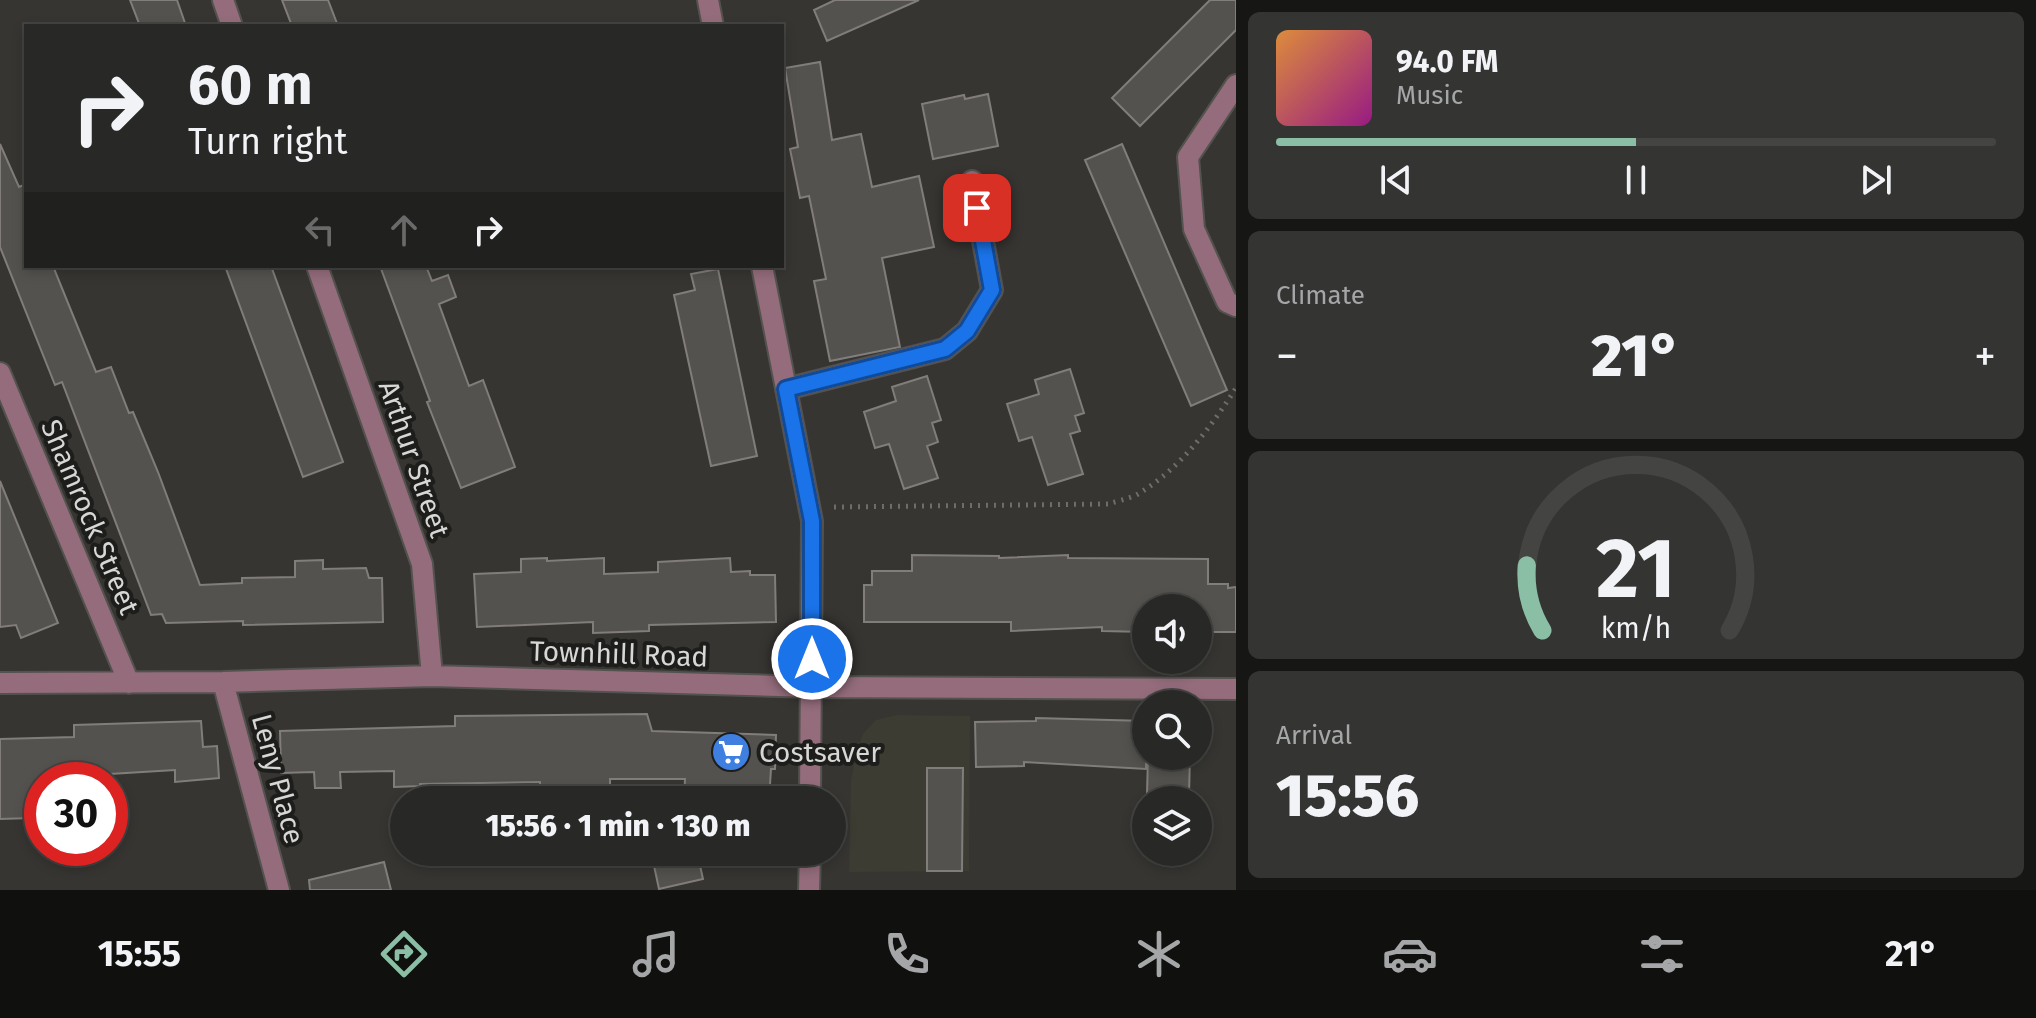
<!DOCTYPE html>
<meta charset="utf-8">
<style>
body{margin:0;font-family:"Fira Sans",sans-serif;background:#343432;color:#f1f3f6;height:100vh;display:flex;flex-direction:column;font-size:30px;white-space:nowrap}
*{box-sizing:border-box;margin:0}
p{font-size:26px;color:#a5a6a7}
.icon{flex:none;width:44px;height:44px;fill:none;stroke:currentColor;stroke-width:2;stroke-linecap:round;stroke-linejoin:round}
.map{position:relative;flex:1;overflow:hidden}
.sheet{display:flex;flex-direction:column;gap:12px;padding:12px;background:#161615;width:800px}
.sheet>*{flex:none}
.banner{position:absolute;left:24px;top:24px;width:760px;height:244px;border-radius:0px;box-shadow:0 4px 12px #0003,0 0 0 2px #444443;background:#282826;color:#f1f3f6;overflow:hidden}
.controls{position:absolute;left:1132px;top:594px;display:grid;gap:16px}
.controls a{display:grid;place-items:center;width:80px;height:80px;border-radius:50%;background:#282826;box-shadow:0 4px 12px #0003,0 0 0 2px #444443;font-size:40px}
.speed{position:absolute;left:24px;top:762px;display:flex;gap:16px;font-size:40px;font-weight:700;text-align:center}
.speed>*{display:grid;place-content:center;width:104px;height:104px;border-radius:50%;background:#282826;box-shadow:0 4px 12px #0003,0 0 0 2px #444443;line-height:1}
.speed .limit{border:12px solid #d22;background:#fff;color:#111}
.pin{position:absolute;display:grid;place-items:center;width:68px;height:68px;color:#fff;margin:-34px;border-radius:16px;box-shadow:0 4px 12px #0006}
.me{position:absolute;width:88px;margin:-44px;rotate:0deg;stroke-linejoin:round;filter:drop-shadow(0 0 6px #0008)}
.turn{display:flex;align-items:center;gap:28px;height:168px;padding:0 32px;font-size:36px}
.turn .icon{width:104px;height:104px;stroke-width:2.5}
.turn b{display:block;font-size:56px;line-height:68px}
.lanes{display:flex;align-items:center;height:76px;padding:0 32px;background:#0003;justify-content:center;gap:40px;direction:ltr}
.lanes .off{opacity:.35}
.big{font-size:60px;font-weight:800;line-height:1.1}
.sheet .widget{flex:1;display:flex;flex-direction:column;justify-content:center;gap:12px;min-width:0;padding:0 28px;border-radius:12px;background:#343432}
.sheet .dial{align-items:center;gap:0}
.dial svg{height:208px;overflow:visible;fill:none;stroke:#444443;stroke-width:7;stroke-linecap:round;text-anchor:middle}
.dial text{fill:#f1f3f6;stroke:none}
.song{display:flex;align-items:center;gap:24px}
.cover{width:96px;height:96px;border-radius:12px;background:linear-gradient(135deg,hsl(30 70% 55%),hsl(310 70% 35%))}
.played{height:8px;border-radius:4px;background:linear-gradient(90deg,#8abfa5 50%,#444443 50%)}
.keys{display:flex;justify-content:space-around;direction:ltr}
.heat{display:flex;justify-content:space-between;align-items:center;font-size:44px;direction:ltr}
.trip{position:absolute;left:390px;top:786px;width:456px;height:80px;border-radius:40px;background:#282826;box-shadow:0 4px 12px #0003,0 0 0 2px #444443;font-weight:800;line-height:80px;text-align:center}
.dock{display:flex;height:128px;justify-content:space-around;align-items:center;background:#10100f;color:#a5a6a7}
.dock .icon{width:56px;height:56px}
.dock .current{color:#8abfa5}
.dock b{font-size:36px;color:#f1f3f6}
main{display:flex;flex:1;min-height:0}
.map>svg:first-child{display:block}
.built{fill:#3d3c32}
.building{fill:#54524f;stroke:#807d7a;stroke-width:2}
.lines{fill:none;stroke-linecap:round;stroke-linejoin:round}
.minor-casing{stroke:#53524f;stroke-width:24}
.path{stroke:#6e6d6a;stroke-width:5;stroke-dasharray:2 6;stroke-linecap:butt}
.minor{stroke:#946c7c;stroke-width:20}
.route-casing{stroke:#114b97;stroke-width:20}
.route{stroke:#1a73e8;stroke-width:14}
.labels{text-anchor:middle;dominant-baseline:central;stroke-width:8;stroke-linejoin:round;paint-order:stroke}
.street-label{font-size:28px;fill:#d7d7d5;stroke:#1d1d1b}
.poi-label{font-size:28px;fill:#d7d7d5;stroke:#1d1d1b;text-anchor:start}
</style>
<main>
<div class="map">
<svg width="1236" height="890" viewBox="0 0 1236 890">
<rect width="100%" height="100%" fill="#363532"/>
<path class="built" d="M897,715L970,716L969,871L849,872L851,780L857,751L863,734L876,720Z"/>
<path class="building" d="M130,0H177L186,26H140Z
M282,0H328L338,26H292Z
M835,0H919L827,41L814,10Z
M1210,0H1236V30L1140,126L1112,98Z
M820,62L832,140L861,134L872,187L919,176L934,247L882,258L900,347L830,361L814,281L826,279L809,196L800,198L790,149L798,147L785,68Z
M988,94L998,146L933,159L922,104L964,95L965,99Z
M0,144L19,187L26,184V266H53L96,372L111,367L129,413L133,412L158,472L200,585L242,583V578L295,577V561L323,560V569L366,568L369,578H382L383,622L243,625V621L166,623L162,614L151,615L62,382L55,385L0,247Z
M1122,144L1227,390L1191,406L1085,160Z
M225,266H271L343,462L303,477Z
M380,266H426L432,281L448,275L456,297L439,304L469,386L483,380L515,467L461,488L427,402L430,401Z
M718,269L757,456L711,466L674,295L695,290L691,274Z
M1070,369L1084,413L1075,416L1080,431L1070,434L1083,474L1048,485L1032,437L1019,441L1007,404L1039,394L1035,380Z
M927,376L941,420L932,423L938,442L927,446L938,478L904,489L889,444L875,448L864,412L896,401L892,387Z
M0,481L58,623L21,638L16,625L0,627Z
M912,555L999,556V558L1068,555V558L1208,559V584H1228V588L1236,587V632H1198V608H1146V632L1102,631V627L1011,631V622H864V585H872V571H912Z
M547,558V561L604,558V574L658,572V562L730,558L731,572L750,571V575H775L776,622L649,625V631L593,633V622L477,627L474,574L521,572V559Z
M647,714L652,731L776,735L775,769H771L769,800H692V797H684L685,779H610V800H540V782L420,784V786L394,787V771L340,772L341,788H315L314,772L281,773L280,731L455,726V716Z
M1036,718L1146,721V769L1024,762V766L976,767L975,722L1036,721Z
M201,721L203,747L217,746L219,778L175,782V770L110,774L111,780H42V798H32V818L0,819V739L74,737V725Z
M1148,756H1190L1189,795L1147,794Z
M927,768H963L962,871H927Z
M651,852H697L703,879L659,889Z
M384,862L391,890H310L309,880Z"/>
<g class="lines">
<defs>
<path id="minor" d="M223,0L232,26
M708,0L713,26
M1236,85L1188,157L1194,229L1227,302L1236,306
M317,266L422,564L432,676
M762,266L812,521L810,800
M0,373L129,683
M786,389L945,349L967,331L992,290L972,181
M223,682L279,890
M0,683L223,682L432,676L812,687L1236,689
M809,890L810,852"/>
</defs>
<use href="#minor" class="minor-casing"/>
<path class="path" d="M834,507L1108,504C1117,501 1129,499 1138,494C1179,470 1211,427 1236,388"/>
<use href="#minor" class="minor"/>
</g>
<g class="lines">
<defs>
<path id="route" d="M812,659V521L786,389L945,349L967,331L992,290L977,208"/>
</defs>
<use href="#route" class="route-casing"/>
<use href="#route" class="route"/>
</g>
<defs>
<symbol id="supermarket-disc" viewBox="-11 -11 22 22"><circle r="9.5" fill="#3f7fe0" stroke="#1d1d1b"/><path d="M-6-5.5h2.5l.6 2H6L4.5 2H-2.5L-4.4-4H-6ZM-1.5 3.2a1.3 1.3 0 1 0 .1 0ZM3 3.2a1.3 1.3 0 1 0 .1 0Z" fill="#fff"/></symbol>
</defs>
<g fill-rule="evenodd">
<use href="#supermarket-disc" x="709" y="730" width="44" height="44"/>
</g>
<g class="labels">
<g class="street-label">
<text transform="translate(414 459) rotate(71)">Arthur Street</text>
<text transform="translate(90 517) rotate(67)">Shamrock Street</text>
<text transform="translate(619 654) rotate(2)">Townhill Road</text>
<text transform="translate(278 779) rotate(75)">Leny Place</text>
</g>
<g class="poi-label">
<text x="759" y="752">Costsaver</text>
</g>
</g>
</svg>
<div class="controls">
<a><svg class="icon" aria-label="sound" viewBox="0 0 24 24"><path d="M4 9h4l5-4v14l-5-4H4zM17 9q2 3 0 6"/></svg></a>
<a><svg class="icon" aria-label="search" viewBox="0 0 24 24"><circle cx="10" cy="10" r="6"/><path d="M15 15l6 6"/></svg></a>
<a><svg class="icon" aria-label="layers" viewBox="0 0 24 24"><path d="M12 4l9 5-9 5-9-5zM3 14l9 5 9-5"/></svg></a>
</div>
<div class="speed"><div class="limit">30</div></div>
<div class="pin" style="left:977px;top:208px;background:#d93025"><svg class="icon" aria-label="arrive" viewBox="0 0 24 24"><path d="M6 21V4h12l-3 4 3 4H6"/></svg></div>
<svg class="me" style="left:812px;top:659px" viewBox="-20 -20 40 40"><circle r="17" fill="#1a73e8" stroke="#fff" stroke-width="3"/><path d="M0-11L8 9 0 5-8 9z" fill="#fff"/></svg>
<div class="trip">15:56 · 1 min · 130 m</div>
<div class="banner">
<div class="turn"><svg class="icon" aria-label="right" viewBox="0 0 24 24"><path d="M7 20v-9h11M14 6l5 5-5 5"/></svg><div><b>60 m</b>Turn right</div></div>
<div class="lanes"><svg class="icon off" aria-label="left" viewBox="0 0 24 24"><path d="M17 20v-9H6M10 6l-5 5 5 5"/></svg><svg class="icon off" aria-label="ahead" viewBox="0 0 24 24"><path d="M12 20V5M6 11l6-6 6 6"/></svg><svg class="icon" aria-label="right" viewBox="0 0 24 24"><path d="M7 20v-9h11M14 6l5 5-5 5"/></svg></div>
</div>
</div>
<section class="sheet">
<div class="widget">
<div class="song"><i class="cover"></i><div><b>94.0 FM</b><p>Music</p></div></div>
<div class="played"></div>
<div class="keys"><svg class="icon" aria-label="previous" viewBox="0 0 24 24"><path d="M18 5L8 12l10 7zM5 5v14"/></svg><svg class="icon" aria-label="pause" viewBox="0 0 24 24"><path d="M8 5v14M16 5v14"/></svg><svg class="icon" aria-label="next" viewBox="0 0 24 24"><path d="M6 5l10 7-10 7zM19 5v14"/></svg></div>
</div>
<div class="widget"><p>Climate</p>
<div class="heat"><a>−</a><b class="big">21°</b><a>+</a></div>
</div>
<div class="widget dial"><svg viewBox="0 0 100 80">
<path d="M14 69A42 42 0 1 1 86 69"/>
<path d="M14 69A42 42 0 0 1 8 44" stroke="#8abfa5"/>
<text x="50" y="56" font-size="32" font-weight="700">21</text>
<text x="50" y="72" font-size="11">km/h</text>
</svg></div>
<div class="widget"><p>Arrival</p><b class="big">15:56</b></div>
</section>
</main>
<nav class="dock">
<b>15:55</b>
<svg class="icon current" aria-label="directions" viewBox="0 0 24 24"><path d="M12 3l9 9-9 9-9-9zM9 14v-3h6M13 9l2 2-2 2"/></svg>
<svg class="icon" aria-label="music" viewBox="0 0 24 24"><path d="M9 18V5l10-2v13"/><circle cx="6" cy="18" r="3"/><circle cx="16" cy="16" r="3"/></svg>
<svg class="icon" aria-label="phone" viewBox="0 0 24 24"><path d="M5 4h4l2 5-3 2q2 4 5 5l2-3 5 2v4C11 20 4 13 5 4z"/></svg>
<svg class="icon" aria-label="climate" viewBox="0 0 24 24"><path d="M12 3v18M4 7l16 10M4 17L20 7"/></svg>
<svg class="icon" aria-label="car" viewBox="0 0 24 24"><path d="M5 17H2v-5l4-1 3-4h7l3 4 3 1v5h-3M9 17h6M6 11h13"/><circle cx="7" cy="17" r="2"/><circle cx="17" cy="17" r="2"/></svg>
<svg class="icon" aria-label="filters" viewBox="0 0 24 24"><path d="M4 7h16M4 17h16"/><circle cx="9" cy="7" r="2"/><circle cx="15" cy="17" r="2"/></svg>
<b>21°</b>
</nav>
